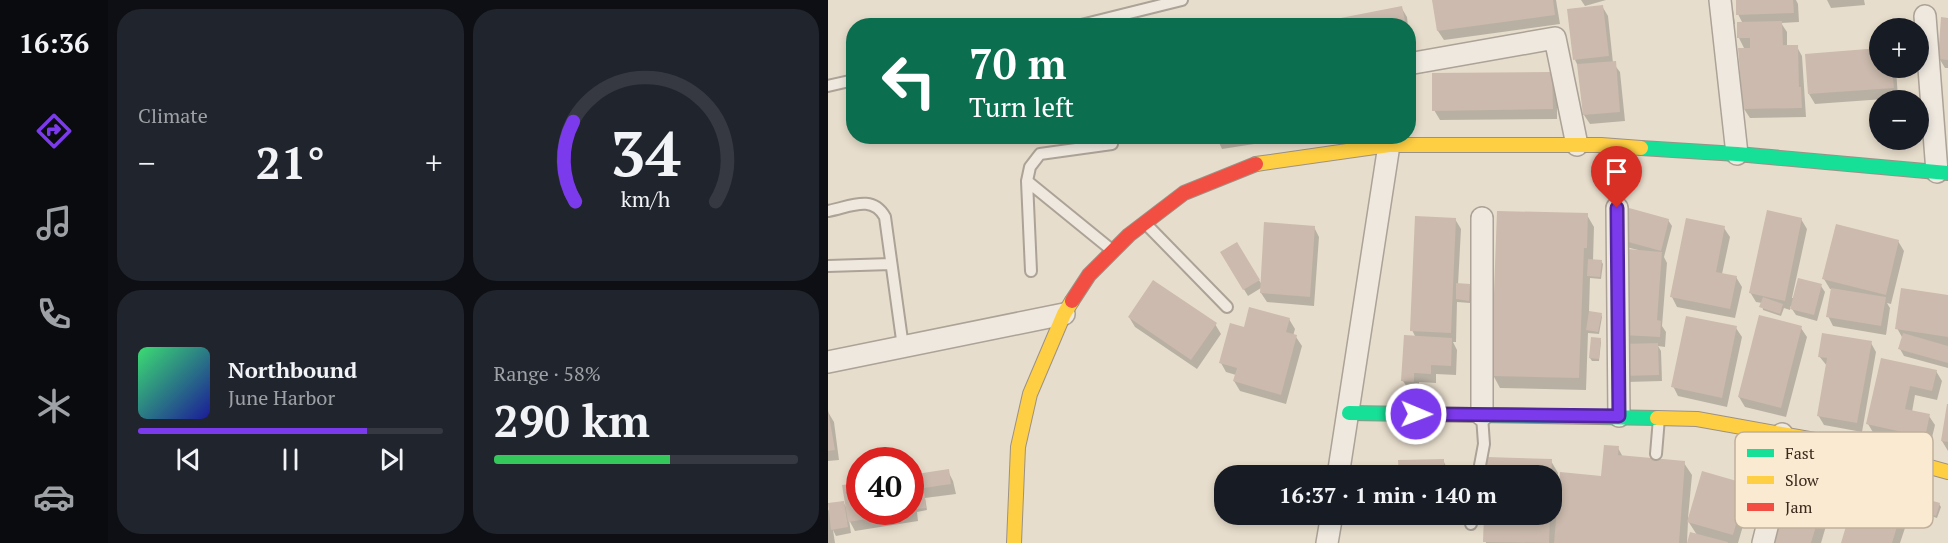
<!DOCTYPE html>
<meta charset="utf-8">
<style>
body{margin:0;font-family:"PT Serif",serif;background:#20242c;color:#f1f3f6;height:100vh;display:flex;flex-direction:column;font-size:22px;white-space:nowrap}
*{box-sizing:border-box;margin:0}
p{font-size:20px;color:#9ea1a6}
.icon{flex:none;width:33px;height:33px;fill:none;stroke:currentColor;stroke-width:2;stroke-linecap:round;stroke-linejoin:round}
.map{position:relative;flex:1;overflow:hidden}
.drawer{display:flex;flex-direction:column;gap:9px;padding:9px;background:#0d0f14;width:720px}
.drawer>*{flex:none}
.hud{position:absolute;left:18px;top:18px;width:570px;height:126px;border-radius:24px;box-shadow:0 3px 9px #0003;background:#0b6e4f;color:#fff;overflow:hidden}
.controls{position:absolute;left:1041px;top:18px;display:grid;gap:12px}
.controls a{display:grid;place-items:center;width:60px;height:60px;border-radius:50%;background:#171b24;box-shadow:0 3px 9px #0003;font-size:30px}
.speed{position:absolute;left:18px;top:447px;display:flex;gap:12px;font-size:30px;font-weight:700;text-align:center}
.speed>*{display:grid;place-content:center;width:78px;height:78px;border-radius:50%;background:#171b24;box-shadow:0 3px 9px #0003;line-height:1}
.speed .limit{border:9px solid #d22;background:#fff;color:#111}
.pin{position:absolute;display:grid;place-items:center;width:51px;height:51px;color:#fff;margin:-62px -26px;border-radius:50% 50% 50% 0;rotate:-45deg;box-shadow:0 0 6px #0007}
.pin .icon{rotate:45deg}
.me{position:absolute;width:66px;margin:-33px;rotate:91deg;stroke-linejoin:round;filter:drop-shadow(0 0 4px #0008)}
.turn{display:flex;align-items:center;gap:21px;height:126px;padding:0 24px;font-size:27px}
.turn .icon{width:78px;height:78px;stroke-width:2.5}
.turn b{display:block;font-size:42px;line-height:51px}
.big{font-size:45px;font-weight:700;line-height:1.1}
.drawer .card{flex:1;display:flex;flex-direction:column;justify-content:center;gap:9px;min-width:0;padding:0 21px;border-radius:24px;background:#20242c}
.drawer .dial{align-items:center;gap:0}
.dial svg{height:156px;overflow:visible;fill:none;stroke:#363941;stroke-width:7;stroke-linecap:round;text-anchor:middle}
.dial text{fill:#f1f3f6;stroke:none}
.song{display:flex;align-items:center;gap:18px}
.cover{width:72px;height:72px;border-radius:9px;background:linear-gradient(135deg,hsl(140 70% 55%),hsl(240 70% 35%))}
.played{height:6px;border-radius:3px;background:linear-gradient(90deg,#7c3aed 75%,#363941 75%)}
.keys{display:flex;justify-content:space-around;direction:ltr}
.heat{display:flex;justify-content:space-between;align-items:center;font-size:33px;direction:ltr}
.charge{height:9px;border-radius:4px;background:linear-gradient(90deg,#34c759 58%,#363941 0)}
.drawer .tiles{flex:1;display:grid;gap:9px;grid-template-columns:repeat(2,1fr)}
.trip{position:absolute;left:386px;top:465px;width:348px;height:60px;border-radius:24px;background:#171b24;box-shadow:0 3px 9px #0003;font-weight:700;line-height:60px;text-align:center}
main{display:flex;flex:1;min-height:0}
.tabs{display:flex;flex-direction:column;width:108px;justify-content:space-around;align-items:center;background:#090b0e;color:#9ea1a6}
.tabs .icon{width:42px;height:42px}
.tabs .on{color:#7c3aed}
.tabs b{font-size:27px;color:#f1f3f6}
.map>svg:first-child{display:block}
.shadow{fill:#0003}
.building{fill:#cbbaad}
.lines{fill:none;stroke-linecap:round;stroke-linejoin:round}
.lane-casing{stroke:#aca296;stroke-width:14}
.street-casing{stroke:#aca296;stroke-width:24}
.fast-casing{stroke:#9c9185;stroke-width:16}
.slow-casing{stroke:#9c9185;stroke-width:16}
.jam-casing{stroke:#9c9185;stroke-width:16}
.lane{stroke:#eee8df;stroke-width:10}
.street{stroke:#eee8df;stroke-width:21}
.fast{stroke:#16e098;stroke-width:14}
.slow{stroke:#ffcf43;stroke-width:14}
.jam{stroke:#f24e42;stroke-width:14}
.route-casing{stroke:#51269a;stroke-width:15}
.route{stroke:#7c3aed;stroke-width:10}
.key{fill:#f9ead1;stroke:#c0b09b;stroke-width:1.5}
.key-label{font-size:16px;fill:#3c291c}
</style>
<main>
<nav class="tabs">
<b>16:36</b>
<svg class="icon on" aria-label="directions" viewBox="0 0 24 24"><path d="M12 3l9 9-9 9-9-9zM9 14v-3h6M13 9l2 2-2 2"/></svg>
<svg class="icon" aria-label="music" viewBox="0 0 24 24"><path d="M9 18V5l10-2v13"/><circle cx="6" cy="18" r="3"/><circle cx="16" cy="16" r="3"/></svg>
<svg class="icon" aria-label="phone" viewBox="0 0 24 24"><path d="M5 4h4l2 5-3 2q2 4 5 5l2-3 5 2v4C11 20 4 13 5 4z"/></svg>
<svg class="icon" aria-label="climate" viewBox="0 0 24 24"><path d="M12 3v18M4 7l16 10M4 17L20 7"/></svg>
<svg class="icon" aria-label="car" viewBox="0 0 24 24"><path d="M5 17H2v-5l4-1 3-4h7l3 4 3 1v5h-3M9 17h6M6 11h13"/><circle cx="7" cy="17" r="2"/><circle cx="17" cy="17" r="2"/></svg>
</nav>
<section class="drawer">
<div class="tiles">
<div class="card"><p>Climate</p>
<div class="heat"><a>−</a><b class="big">21°</b><a>+</a></div>
</div>
<div class="card dial"><svg viewBox="0 0 100 80">
<path d="M14 69A42 42 0 1 1 86 69"/>
<path d="M14 69A42 42 0 0 1 13 28" stroke="#7c3aed"/>
<text x="50" y="56" font-size="32" font-weight="700">34</text>
<text x="50" y="72" font-size="11">km/h</text>
</svg></div>
<div class="card">
<div class="song"><i class="cover"></i><div><b>Northbound</b><p>June Harbor</p></div></div>
<div class="played"></div>
<div class="keys"><svg class="icon" aria-label="previous" viewBox="0 0 24 24"><path d="M18 5L8 12l10 7zM5 5v14"/></svg><svg class="icon" aria-label="pause" viewBox="0 0 24 24"><path d="M8 5v14M16 5v14"/></svg><svg class="icon" aria-label="next" viewBox="0 0 24 24"><path d="M6 5l10 7-10 7zM19 5v14"/></svg></div>
</div>
<div class="card"><p>Range · 58%</p><b class="big">290 km</b><div class="charge"></div></div>
</div>
</section>
<div class="map">
<svg width="1120" height="543" viewBox="0 0 1120 543">
<rect width="100%" height="100%" fill="#e7ddcc"/>
<path class="shadow" d="M606,0H728L732,24L616,40L610,31Z
M753,0H778L757,6Z
M908,0H968L970,4L971,22L953,23L959,32V47H969L974,56L978,117L922,118L916,109L917,50L911,38L915,24L910,14Z
M999,0H1036L1037,5L1003,8Z
M774,6L780,16L785,63L792,72L797,121L762,124L756,115L751,68L747,60Z
M573,7L579,17L580,26H489Z
M905,10L907,24H898L895,11Z
M1114,19H1120V68H1117L1111,58Z
M580,26L586,52L580,53Z
M1052,68H1068L1070,98L987,104L981,94Z
M723,73L729,83V119L612,120L606,110Z
M580,86L586,96L585,130H580Z
M388,136H477L394,149Z
M759,215L766,227L765,261H773L775,264L773,279L762,278L761,312L773,314L774,317L771,334L760,333L758,390L672,388L665,375Z
M627,219L633,229L630,285H641L643,288L642,303L629,302L628,342H625L629,350L628,375L608,374V383L591,382V391L581,390L575,381L588,338L584,330Z
M973,219L979,229L964,298H967L993,286L997,292L989,321L968,315L962,306V310L956,308L953,316L935,310L934,303L928,302L922,292Z
M840,220L844,226L836,257L839,263L834,326L838,332L837,347L830,346L833,351L834,381L799,382L802,345L796,334L810,250L798,247L794,240Z
M486,227L491,237L486,306L439,302L433,293V288L420,296L394,253L409,244L434,285Z
M896,228L902,237L894,274L908,277L914,287L907,318L849,307L844,297Z
M1070,241L1076,251L1063,304L1059,303L1062,308L1058,335L1005,326L1000,316L1004,289H1002L996,279Z
M1074,290L1120,297V368L1076,356L1072,349L1075,339L1069,328Z
M301,317L387,324L393,334L369,369L307,327Z
M461,319L467,329L465,336L468,337L474,346L458,404L412,391L406,381L408,375L398,372L393,363L417,329Z
M908,328L914,337L899,407L850,396L845,386Z
M973,328L979,337L958,417L917,407L911,397Z
M772,339L773,342L771,361H764L762,358Z
M1043,343L1048,352L1034,432L996,425L990,415L999,366L991,356Z
M1054,359L1108,371L1114,381L1109,400L1087,395L1084,412L1101,416L1107,425L1102,446L1046,434L1040,424Z
M1120,406V451L1114,441Z
M0,412L6,422L11,460L0,461Z
M790,448L795,457L856,463L864,475L860,518L918,485L924,495L910,543H861L869,535L860,521L859,543H658V514H723V461L730,473L729,493H732L774,477Z
M615,460L620,470L621,476H573Z
M120,471L125,481L128,494L97,498L99,510L89,512L90,521L27,531L21,520L23,533L8,536L5,530L7,543H0V509L2,513L15,502L20,510L82,512V477Z
M996,496L1003,509L993,543H941Z
M1111,504L1113,507L1109,518L1091,512L1089,510Z
M1071,519L1077,528L1072,543H1015Z"/>
<path class="building" d="M604,0H725L727,15L609,31Z
M908,0H965L966,13L908,15Z
M775,5L781,56L745,60L739,9Z
M574,6L578,26H487V23Z
M1113,17L1120,18V60L1110,59Z
M954,21L955,45H970L971,87H973L974,108L915,109L910,48H922V38H909V22Z
M1052,48V68H1064L1066,88L980,94L977,54Z
M788,61L792,112L755,115L749,64Z
M724,72L725,109L604,111V73Z
M801,208L841,219L833,251L793,240Z
M939,210L974,218L957,301L921,293Z
M669,211L760,213L759,248H756L751,378L663,376Z
M587,216L628,218L623,333L582,331Z
M858,218L897,226L888,272L909,276L902,309L842,297Z
M436,222L487,226L482,297L432,293Z
M1008,224L1071,240L1058,295L994,279Z
M409,242L432,280L415,290L392,252Z
M800,249L834,252L829,320L833,321L832,337L794,335Z
M760,259L774,260L772,277L759,276Z
M970,278L994,284L986,315L962,309Z
M325,280L389,323L363,360L300,317Z
M628,283L642,284L641,301L628,299Z
M1003,288L1058,297L1053,326L998,317Z
M1073,288L1120,295V337L1067,329Z
M935,297L955,304L952,314L931,307Z
M421,307L462,318L458,332L469,335L453,395L405,381L409,368L391,363L402,323L416,327Z
M761,311L774,313L770,332L758,330Z
M931,315L974,326L953,408L910,397Z
M858,316L909,326L894,398L843,387Z
M994,333L1044,341L1029,423L989,416L999,358L990,357Z
M1075,333L1120,346V363L1070,349Z
M576,335L624,338L623,366L603,365V374L586,373V382L573,381Z
M763,337L773,338L771,359L761,358Z
M830,343L831,375L794,376L793,344Z
M1053,358L1109,370L1104,391L1082,386L1077,409L1102,414L1097,437L1038,424Z
M1119,404H1120V442L1113,441Z
M0,410L7,450L0,451Z
M776,445L791,446L790,455L857,461L851,543H726L732,472L773,476Z
M658,457L724,459L723,476H657Z
M616,459V476H571L570,460Z
M121,469L123,484L82,490V475Z
M874,471L919,484L905,535L859,522Z
M32,483V512L78,513L20,522L14,485Z
M956,484L997,495L983,543H940Z
M96,490L98,508L87,509L85,491Z
M1091,497L1112,503L1108,516L1087,510Z
M16,501L20,527L3,530L0,503Z
M1025,503L1072,517L1064,543H1013Z
M656,514H722L721,543L655,542Z
M862,532L900,542V543H859Z"/>
<g class="lines">
<defs>
<path id="lane" d="M249,26L354,0
M0,86L26,80
M199,181L285,251
M0,211C22,207 44,194 57,217L75,347
M317,223L399,307
M0,266L63,264
M203,271L199,181L202,167L212,154L284,144
M828,454L831,418
M650,476L656,444L654,416
M643,524L644,514"/>
<path id="street" d="M892,0L909,154
M1097,16L1109,172
M580,64L727,38L749,145
M789,208L791,416
M654,218V415
M0,362L236,314
M510,476L561,145
M499,543L504,514
M935,543L950,483L954,434"/>
<path id="fast" d="M813,148L909,154L1120,173
M521,413L829,418"/>
<path id="slow" d="M428,164L561,145H773L813,148
M829,418L869,419L1037,449L1120,472
M186,543L190,447L202,394L236,314L244,301"/>
<path id="jam" d="M244,301L261,275L301,235L356,193L428,164"/>
</defs>
<use href="#lane" class="lane-casing"/>
<use href="#street" class="street-casing"/>
<use href="#fast" class="fast-casing"/>
<use href="#slow" class="slow-casing"/>
<use href="#jam" class="jam-casing"/>
<use href="#lane" class="lane"/>
<use href="#street" class="street"/>
<use href="#fast" class="fast"/>
<use href="#slow" class="slow"/>
<use href="#jam" class="jam"/>
</g>
<g class="lines">
<defs>
<path id="route" d="M588,414L791,416L789,208"/>
</defs>
<use href="#route" class="route-casing"/>
<use href="#route" class="route"/>
</g>
<rect x="907" y="432" width="198" height="96" rx="9" class="key"/>
<rect x="919" y="449" width="27" height="8" fill="#16e098"/>
<rect x="919" y="476" width="27" height="8" fill="#ffcf43"/>
<rect x="919" y="503" width="27" height="8" fill="#f24e42"/>
<g class="key-label">
<text x="957" y="459">Fast</text>
<text x="957" y="486">Slow</text>
<text x="957" y="513">Jam</text>
</g>
</svg>
<div class="controls">
<a>+</a>
<a>−</a>
</div>
<div class="speed"><div class="limit">40</div></div>
<div class="pin" style="left:789px;top:208px;background:#d93025"><svg class="icon" aria-label="arrive" viewBox="0 0 24 24"><path d="M6 21V4h12l-3 4 3 4H6"/></svg></div>
<svg class="me" style="left:588px;top:414px" viewBox="-20 -20 40 40"><circle r="17" fill="#7c3aed" stroke="#fff" stroke-width="3"/><path d="M0-11L8 9 0 5-8 9z" fill="#fff"/></svg>
<div class="trip">16:37 · 1 min · 140 m</div>
<div class="hud">
<div class="turn"><svg class="icon" aria-label="left" viewBox="0 0 24 24"><path d="M17 20v-9H6M10 6l-5 5 5 5"/></svg><div><b>70 m</b>Turn left</div></div>
</div>
</div>
</main>
